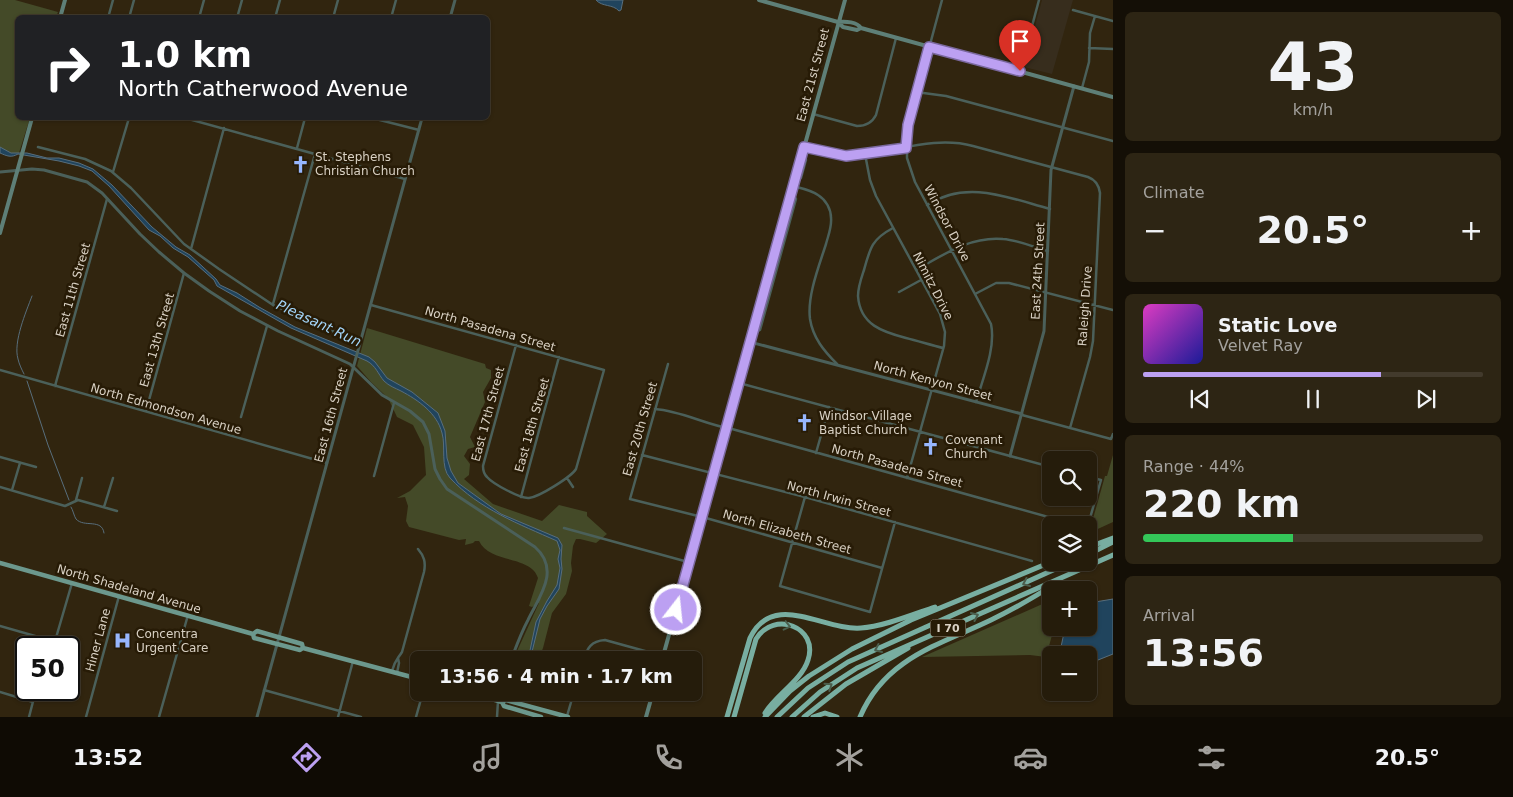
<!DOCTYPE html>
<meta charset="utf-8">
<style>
body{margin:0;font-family:"DejaVu Sans",sans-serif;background:#2d2514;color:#f1f3f6;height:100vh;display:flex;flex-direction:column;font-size:19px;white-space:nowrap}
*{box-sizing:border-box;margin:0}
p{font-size:16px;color:#a3a19d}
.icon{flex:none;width:28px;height:28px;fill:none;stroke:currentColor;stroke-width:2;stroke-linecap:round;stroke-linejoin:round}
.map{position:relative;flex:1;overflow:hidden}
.details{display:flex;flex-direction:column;gap:12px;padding:12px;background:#140f06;width:400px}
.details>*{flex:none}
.banner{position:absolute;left:15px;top:15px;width:475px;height:105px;border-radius:8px;box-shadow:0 1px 4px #0004,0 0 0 1px #423a2c;background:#202124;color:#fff;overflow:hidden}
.buttons{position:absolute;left:1042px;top:451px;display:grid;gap:10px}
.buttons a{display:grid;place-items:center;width:55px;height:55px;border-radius:8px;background:#251c0b;box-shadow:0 1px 4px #0004,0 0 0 1px #423a2c;font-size:25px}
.speed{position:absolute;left:15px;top:636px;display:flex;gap:10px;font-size:25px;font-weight:700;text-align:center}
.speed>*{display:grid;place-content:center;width:65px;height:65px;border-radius:50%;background:#251c0b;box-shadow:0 1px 4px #0004,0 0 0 1px #423a2c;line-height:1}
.speed .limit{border:2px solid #111;border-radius:8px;background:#fff;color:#111}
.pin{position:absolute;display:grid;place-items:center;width:42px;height:42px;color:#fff;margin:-51px -21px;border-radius:50% 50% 50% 0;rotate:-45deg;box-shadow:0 0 5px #0007}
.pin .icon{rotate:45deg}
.me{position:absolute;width:55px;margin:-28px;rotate:16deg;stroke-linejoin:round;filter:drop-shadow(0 0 4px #0008)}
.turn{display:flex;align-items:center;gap:18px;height:105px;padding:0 20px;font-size:22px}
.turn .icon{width:65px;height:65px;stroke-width:2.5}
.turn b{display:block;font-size:35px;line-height:42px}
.big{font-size:38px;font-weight:700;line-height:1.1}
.details .tile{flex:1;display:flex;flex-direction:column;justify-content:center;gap:8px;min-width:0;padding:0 18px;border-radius:8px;background:#2d2514}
.details .dial{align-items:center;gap:0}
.dial b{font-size:65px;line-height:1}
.song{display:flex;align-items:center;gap:15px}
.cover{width:60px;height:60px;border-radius:8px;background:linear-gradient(135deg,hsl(310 70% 55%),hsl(240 70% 35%))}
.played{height:5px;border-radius:2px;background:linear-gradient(90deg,#bca0f2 70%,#423a2c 70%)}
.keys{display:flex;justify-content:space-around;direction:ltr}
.heat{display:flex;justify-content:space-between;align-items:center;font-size:28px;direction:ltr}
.charge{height:8px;border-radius:4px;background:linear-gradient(90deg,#34c759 44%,#423a2c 0)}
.trip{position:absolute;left:410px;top:651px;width:292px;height:50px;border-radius:8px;background:#251c0b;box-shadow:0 1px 4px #0004,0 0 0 1px #423a2c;font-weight:700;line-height:50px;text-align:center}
.menu{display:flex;height:80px;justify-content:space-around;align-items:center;background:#0f0b04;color:#a3a19d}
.menu .icon{width:35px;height:35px}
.menu .current{color:#bca0f2}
.menu b{font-size:22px;color:#f1f3f6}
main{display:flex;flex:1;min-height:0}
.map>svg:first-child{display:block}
.education{fill:#372d1d}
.green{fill:#444a28}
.water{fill:#20445d;stroke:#586e7c}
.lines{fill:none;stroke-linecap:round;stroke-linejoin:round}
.stream{stroke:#586e7c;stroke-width:1}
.minor{stroke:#4b605a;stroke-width:2.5}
.tertiary{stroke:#4b605a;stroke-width:3}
.secondary{stroke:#5e7f77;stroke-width:4}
.primary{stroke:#6c988d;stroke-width:4.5}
.motorway{stroke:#78aea1;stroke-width:5}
.oneway{stroke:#4b5d4c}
.route-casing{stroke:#7a689d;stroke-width:12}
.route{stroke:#bca0f2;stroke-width:9}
.labels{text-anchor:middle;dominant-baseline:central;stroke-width:5;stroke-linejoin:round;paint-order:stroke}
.shield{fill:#271b06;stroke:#a49a8b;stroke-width:1}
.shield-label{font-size:11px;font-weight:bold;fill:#d9d1c4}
.street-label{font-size:12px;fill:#d9d1c4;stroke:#271b06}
.poi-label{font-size:12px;fill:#d9d1c4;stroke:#271b06;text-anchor:start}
.water-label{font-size:14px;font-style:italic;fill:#a3d4f8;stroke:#271b06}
</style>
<main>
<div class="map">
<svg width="1113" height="717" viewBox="0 0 1113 717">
<rect width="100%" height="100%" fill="#31250f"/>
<path class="education" d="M1042,0H1073L1052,74L1024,67Z"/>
<path class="green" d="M0,0H15L58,12L56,17L18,18V118H29L28,121H29L19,153C12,154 7,152 0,149Z
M367,328L485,364L486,368L491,370V378L483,392L485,402L470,437L475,447L468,449L464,456L470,464L469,475L464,479L493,504L542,521L559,505L587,512V516L607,534L596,543L580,539H576L573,546L571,563L572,571L566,594L552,613L543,648L538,660H513L539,603L532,607L529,606L538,578C531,555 490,564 479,541H475L473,543L465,545L466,539L459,540L409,527L406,521L408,506L405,497L397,498L410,491L426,475L424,447L413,425L397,417L388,398L371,382L357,366Z
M1113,455V522L1089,533L1105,476H1107Z
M1047,602L1051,613V628H1054L1046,657L1030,655L922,657Z"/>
<path class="water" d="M596,0H623L621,10L619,11C613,4 602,7 596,0Z
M0,147L11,153H27L47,158H59L79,163L93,169L112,185L152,227L176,247L190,255L216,279L220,285L237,293L259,307L295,327L369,357L375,362L387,378L412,392L438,413L445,431L447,458L451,471L458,483L501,514L558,538L562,545L561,559L562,569L559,589L547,606L540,619L530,660H528L536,622L547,601L557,585L560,568L558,559L560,550L557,541C519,524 479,509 450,478C440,467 446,446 442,433C437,413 418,400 401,391C395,388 389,386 384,381C378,374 376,366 367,361L291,328L217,286L214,280L188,257L173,248L160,236L149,230L109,186L92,171L79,166L59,161L18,154C11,158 7,156 0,153Z
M1113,599V654L1093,662H1089V655H1064L1061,647L1065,628H1089V603Z"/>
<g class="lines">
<path class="stream" d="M24,374C22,370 19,364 18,359C13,342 26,312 32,296
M27,381L48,445L69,500
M71,507C73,510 74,516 76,519C84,528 102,518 104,533"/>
<path class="minor" d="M942,0L907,130V158L915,182L991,324C996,348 983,378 976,402
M1073,10L1113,21
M108,18L113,0
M129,18L134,0
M199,18L204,0
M237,18L242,0
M275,18L280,0
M333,18L338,0
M391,18L396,0
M1089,48L1113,49
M1020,71L1039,0
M1082,88L1089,62L1090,33L1095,16
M916,92L946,96L1113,141
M813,114L857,126C866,126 872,123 876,115L896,38
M185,118L405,179
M372,118L419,130
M38,147L85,159L111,171L131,188L184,244L219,269L273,305L360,343
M804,147C818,151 834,157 850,156C892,154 931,135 973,146L1088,177C1096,180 1099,185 1100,193L1093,341L1090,357L1070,428
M297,148L305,118
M865,154L870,180L876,196L940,314L945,332L944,346L907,478
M113,172L129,118
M795,179L801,178L806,160L805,157L801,156
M793,186C801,188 811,190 818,195C826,200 831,209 831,218C832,227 828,236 826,244C819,266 807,296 810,319C813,338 824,351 837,364
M927,205C967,179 1009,198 1050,209
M893,228C872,239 870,248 864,270C861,279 858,287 858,296C860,325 883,332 906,338C918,341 931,345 943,348
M191,249L224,128
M916,270C943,255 970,236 1003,239C1018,240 1033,247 1048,251
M899,292L921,280
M975,294L996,283H1009L1113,310
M273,304L315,154
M371,305L604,370
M753,331H758L760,330L796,199L794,196L790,195
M516,345L483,466C483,470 484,474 487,477C493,484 521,499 529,498C539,497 571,477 576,469L604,370
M668,364L630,499L706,518L882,568
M0,370L327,463
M739,383L1051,467
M55,386L107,199
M655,409C682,411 706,425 732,429L1077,525
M146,411L184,273
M1022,415L1111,439L1113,434
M241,417L267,326
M816,453L829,407
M642,455L805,497L1032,561
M0,457L36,467
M374,476L394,403
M567,478L573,487
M0,487L65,506L78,500L117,511
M12,490L20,463
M521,497L559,357
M805,497L780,586L870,612L895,522
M76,500L82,478
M104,507L113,478
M1088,525L1101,480L1089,477
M564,528L688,562
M0,626L56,642
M53,648L72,583
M584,660C587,648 591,641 605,640L663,656
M392,671C395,660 397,660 402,652L424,572C426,562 424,556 418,549
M397,673L399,663L398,658
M264,690L361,717
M0,692L33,702
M567,716L574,692
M29,717L36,690
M86,717L119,596
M159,717L188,615
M338,717L353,661
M416,717L423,692
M497,717L498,701"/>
<path class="tertiary" d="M450,18L455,0
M0,172L32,169L44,170L87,182L102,193L140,234L159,252L184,273L209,291L240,311L278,331L350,364L382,395L410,411L423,422L429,434L435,469L440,479L447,489L535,547C561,570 539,597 528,620C521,633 516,647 511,660
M750,342L1022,414
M1010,456L1044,331L1051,170L1074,86
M498,701L500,692
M257,717L422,118"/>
<path class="secondary" d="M759,0L838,22C846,21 857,22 861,28L1113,97
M60,18L65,0
M838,22L843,27L857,30L861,28
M0,233L32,118
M662,660L845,0
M646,717L653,692"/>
<path class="primary" d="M0,563L253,634L257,631L302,644L303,648
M253,634L254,638L300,650L303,648L419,679
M468,692L502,702L506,700L568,717
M502,702L504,706L541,717"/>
<path class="motorway" d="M1089,547L1113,538
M1089,554L1113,542
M727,717L750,638C773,590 824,631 861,628C882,627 914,614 935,607
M734,717L756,639C774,610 819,627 808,660C802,680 776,695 765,713
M765,717L790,691L809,676L852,649L911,620L1051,562
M777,717L808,688L848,662L1071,562
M792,717L820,692L857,668L1113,555
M804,717L846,684L908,648
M813,717L825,713L837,717
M860,717C885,658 939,645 991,620C1014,609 1036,596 1058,582"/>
</g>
<defs><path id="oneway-chevron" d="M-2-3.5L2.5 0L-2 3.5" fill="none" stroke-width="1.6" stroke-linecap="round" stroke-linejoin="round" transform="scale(1.25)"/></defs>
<g class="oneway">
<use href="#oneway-chevron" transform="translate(1026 583) rotate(156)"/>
<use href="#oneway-chevron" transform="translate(975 616) rotate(-24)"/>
<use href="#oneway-chevron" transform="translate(787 626) rotate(13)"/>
<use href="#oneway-chevron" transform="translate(878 649) rotate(156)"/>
<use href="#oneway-chevron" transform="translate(829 686) rotate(-34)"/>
</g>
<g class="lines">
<defs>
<path id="route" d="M676,610L804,147L846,156L906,148L908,125L929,47L1020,71"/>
</defs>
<use href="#route" class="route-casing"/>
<use href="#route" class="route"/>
</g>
<defs>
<symbol id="church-bare" viewBox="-9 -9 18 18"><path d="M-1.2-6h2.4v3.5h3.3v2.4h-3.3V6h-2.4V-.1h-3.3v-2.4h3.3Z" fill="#97b6fd" stroke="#271b06" stroke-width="2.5" paint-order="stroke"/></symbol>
<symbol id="hospital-bare" viewBox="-9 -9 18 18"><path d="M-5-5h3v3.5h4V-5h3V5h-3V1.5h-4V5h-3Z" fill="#97b6fd" stroke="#271b06" stroke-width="2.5" paint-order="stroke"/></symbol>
</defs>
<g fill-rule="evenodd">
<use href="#church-bare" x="288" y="152" width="25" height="25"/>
<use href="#church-bare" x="792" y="410" width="25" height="25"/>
<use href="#church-bare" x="918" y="434" width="25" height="25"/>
<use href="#hospital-bare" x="110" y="628" width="25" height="25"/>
</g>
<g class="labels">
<rect class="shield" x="930.5" y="619.5" width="35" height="17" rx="4"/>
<g class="shield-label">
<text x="948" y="628">I 70</text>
</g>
<g class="street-label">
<text transform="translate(813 75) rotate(-75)">East 21st Street</text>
<text transform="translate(947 223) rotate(62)">Windsor Drive</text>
<text transform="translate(1038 271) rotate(-87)">East 24th Street</text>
<text transform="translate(933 286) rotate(63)">Nimitz Drive</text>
<text transform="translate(73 290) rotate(-74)">East 11th Street</text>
<text transform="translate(1085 306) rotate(-86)">Raleigh Drive</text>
<text transform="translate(490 329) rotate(16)">North Pasadena Street</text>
<text transform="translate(157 340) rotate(-74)">East 13th Street</text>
<text transform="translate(933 381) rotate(15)">North Kenyon Street</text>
<text transform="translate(166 409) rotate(16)">North Edmondson Avenue</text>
<text transform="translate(488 414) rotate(-75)">East 17th Street</text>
<text transform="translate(331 415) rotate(-75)">East 16th Street</text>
<text transform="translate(532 425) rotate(-74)">East 18th Street</text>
<text transform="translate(640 429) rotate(-74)">East 20th Street</text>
<text transform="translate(897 466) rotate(15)">North Pasadena Street</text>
<text transform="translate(839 499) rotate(15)">North Irwin Street</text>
<text transform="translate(787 532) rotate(16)">North Elizabeth Street</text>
<text transform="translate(129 589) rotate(16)">North Shadeland Avenue</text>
<text transform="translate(98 640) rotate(-75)">Hiner Lane</text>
</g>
<g class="poi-label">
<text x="315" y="157">St. Stephens<tspan x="315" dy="14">Christian Church</tspan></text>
<text x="819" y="416">Windsor Village<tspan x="819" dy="14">Baptist Church</tspan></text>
<text x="945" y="440">Covenant<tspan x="945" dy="14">Church</tspan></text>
<text x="136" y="634">Concentra<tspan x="136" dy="14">Urgent Care</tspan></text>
</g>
<g class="water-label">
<text transform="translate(319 323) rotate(25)">Pleasant Run</text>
</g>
</g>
</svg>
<div class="buttons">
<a><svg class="icon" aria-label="search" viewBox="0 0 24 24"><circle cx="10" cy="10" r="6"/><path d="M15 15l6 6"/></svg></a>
<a><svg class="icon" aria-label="layers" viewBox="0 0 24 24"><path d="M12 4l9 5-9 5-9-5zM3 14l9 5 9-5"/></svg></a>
<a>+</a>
<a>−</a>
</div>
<div class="speed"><div class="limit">50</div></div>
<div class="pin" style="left:1020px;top:71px;background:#d93025"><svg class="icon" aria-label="arrive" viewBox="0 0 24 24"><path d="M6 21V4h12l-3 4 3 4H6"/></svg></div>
<svg class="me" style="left:676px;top:610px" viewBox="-20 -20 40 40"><circle r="17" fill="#bca0f2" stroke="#fff" stroke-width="3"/><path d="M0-11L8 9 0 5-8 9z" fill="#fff"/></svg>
<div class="trip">13:56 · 4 min · 1.7 km</div>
<div class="banner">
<div class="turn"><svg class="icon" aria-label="right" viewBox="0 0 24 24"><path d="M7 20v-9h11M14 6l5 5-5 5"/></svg><div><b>1.0 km</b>North Catherwood Avenue</div></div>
</div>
</div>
<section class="details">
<div class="tile dial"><b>43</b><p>km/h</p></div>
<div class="tile"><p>Climate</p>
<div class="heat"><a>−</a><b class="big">20.5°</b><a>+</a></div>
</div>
<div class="tile">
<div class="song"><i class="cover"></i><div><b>Static Love</b><p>Velvet Ray</p></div></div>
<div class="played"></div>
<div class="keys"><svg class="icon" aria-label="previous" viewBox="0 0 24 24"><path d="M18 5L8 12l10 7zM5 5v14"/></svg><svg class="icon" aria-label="pause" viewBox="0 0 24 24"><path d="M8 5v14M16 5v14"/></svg><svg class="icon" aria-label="next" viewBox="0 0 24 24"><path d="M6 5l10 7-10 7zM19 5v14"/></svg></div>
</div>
<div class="tile"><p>Range · 44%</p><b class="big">220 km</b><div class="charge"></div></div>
<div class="tile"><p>Arrival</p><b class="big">13:56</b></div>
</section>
</main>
<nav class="menu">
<b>13:52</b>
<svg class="icon current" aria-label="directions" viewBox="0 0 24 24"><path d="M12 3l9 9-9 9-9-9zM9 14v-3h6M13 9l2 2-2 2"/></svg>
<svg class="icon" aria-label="music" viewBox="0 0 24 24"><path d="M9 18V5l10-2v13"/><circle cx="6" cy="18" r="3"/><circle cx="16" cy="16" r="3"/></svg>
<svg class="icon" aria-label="phone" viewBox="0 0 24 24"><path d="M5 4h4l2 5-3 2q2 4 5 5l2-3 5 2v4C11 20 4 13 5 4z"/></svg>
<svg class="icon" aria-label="climate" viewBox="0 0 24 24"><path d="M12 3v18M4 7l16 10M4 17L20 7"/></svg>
<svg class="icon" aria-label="car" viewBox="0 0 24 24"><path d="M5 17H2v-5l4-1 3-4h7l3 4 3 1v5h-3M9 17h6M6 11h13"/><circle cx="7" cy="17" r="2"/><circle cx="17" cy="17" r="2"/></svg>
<svg class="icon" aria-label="filters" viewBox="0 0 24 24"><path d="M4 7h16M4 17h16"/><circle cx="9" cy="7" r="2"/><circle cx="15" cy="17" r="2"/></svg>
<b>20.5°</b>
</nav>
